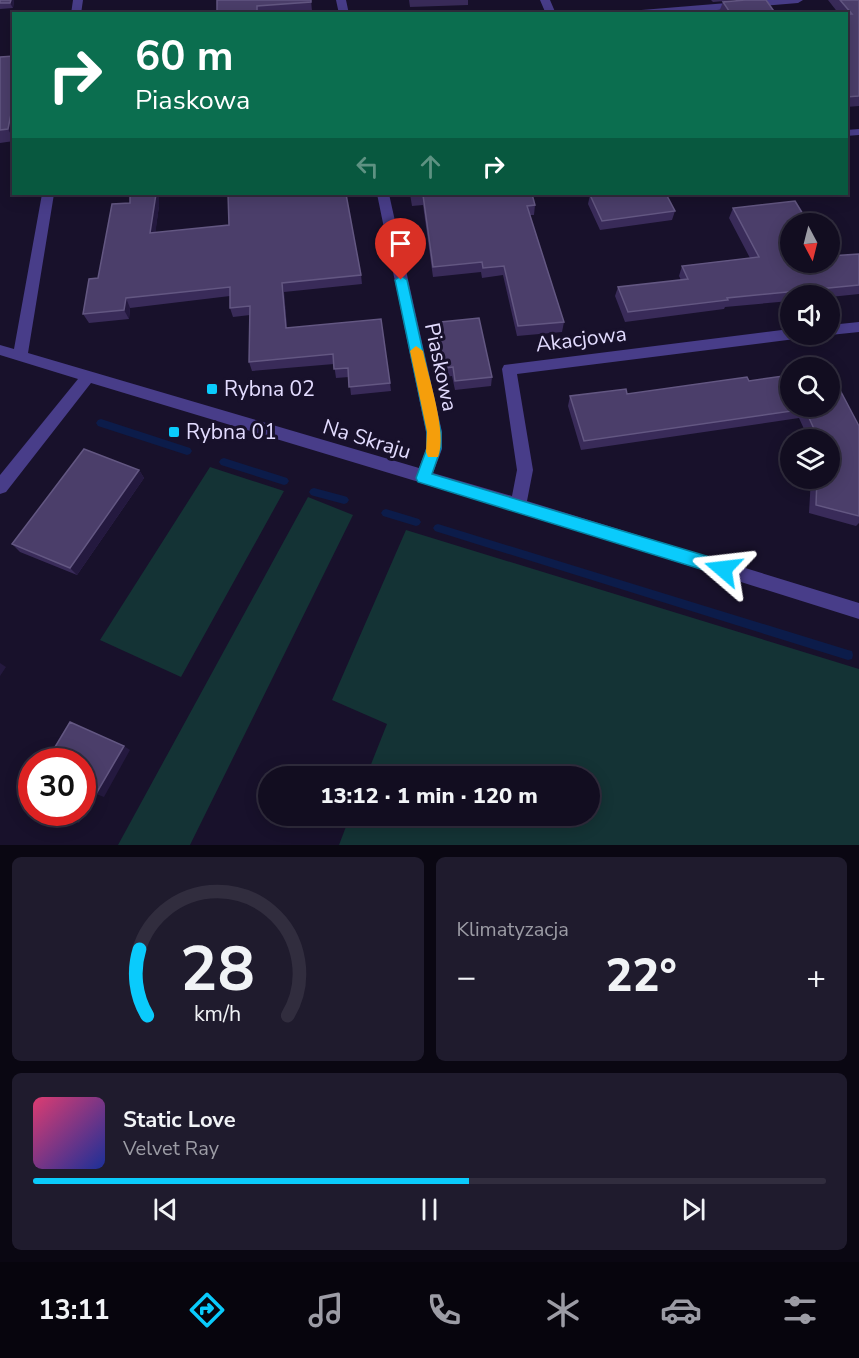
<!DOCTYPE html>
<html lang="pl">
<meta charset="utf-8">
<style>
body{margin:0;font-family:"Nunito Sans",sans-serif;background:#1f1b2d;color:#f1f3f6;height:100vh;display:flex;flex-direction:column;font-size:22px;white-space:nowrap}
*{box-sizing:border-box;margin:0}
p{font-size:20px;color:#9c9ca5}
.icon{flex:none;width:33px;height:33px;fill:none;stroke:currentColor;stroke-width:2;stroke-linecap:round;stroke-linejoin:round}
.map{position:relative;height:845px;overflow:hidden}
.details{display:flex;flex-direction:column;gap:12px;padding:12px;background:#0a0712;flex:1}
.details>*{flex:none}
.top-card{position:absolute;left:12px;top:12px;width:836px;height:183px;border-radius:0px;box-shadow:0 3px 15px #0003,0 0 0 2px #312d3e;background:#0b6e4f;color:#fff;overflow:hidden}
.needle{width:39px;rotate:173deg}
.tools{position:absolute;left:780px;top:213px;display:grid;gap:12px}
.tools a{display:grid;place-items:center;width:60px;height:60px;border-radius:50%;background:#120d20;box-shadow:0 3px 15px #0003,0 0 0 2px #312d3e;font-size:30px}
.speed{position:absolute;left:18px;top:748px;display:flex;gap:12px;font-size:30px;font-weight:700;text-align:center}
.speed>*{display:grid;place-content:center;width:78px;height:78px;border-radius:50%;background:#120d20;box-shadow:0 3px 15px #0003,0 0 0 2px #312d3e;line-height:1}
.speed .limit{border:9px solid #d22;background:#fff;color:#111}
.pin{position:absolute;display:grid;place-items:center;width:51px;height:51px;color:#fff;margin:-62px -26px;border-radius:50% 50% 50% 0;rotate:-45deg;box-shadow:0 0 6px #0007}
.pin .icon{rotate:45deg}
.me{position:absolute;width:66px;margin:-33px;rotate:287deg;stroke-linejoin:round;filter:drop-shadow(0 0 4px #0008)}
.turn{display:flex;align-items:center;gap:21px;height:126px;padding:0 24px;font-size:27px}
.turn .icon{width:78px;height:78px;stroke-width:2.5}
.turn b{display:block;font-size:42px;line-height:51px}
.lanes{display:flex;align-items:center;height:57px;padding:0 24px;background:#0003;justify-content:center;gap:30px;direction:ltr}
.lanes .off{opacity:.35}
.big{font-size:45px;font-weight:800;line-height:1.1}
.details .tile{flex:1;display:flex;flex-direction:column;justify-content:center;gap:9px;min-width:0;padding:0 21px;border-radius:9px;background:#1f1b2d}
.details .dial{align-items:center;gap:0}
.dial svg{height:156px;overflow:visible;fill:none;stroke:#312d3e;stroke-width:7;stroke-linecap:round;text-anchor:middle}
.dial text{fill:#f1f3f6;stroke:none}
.song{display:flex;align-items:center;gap:18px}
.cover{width:72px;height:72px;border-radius:9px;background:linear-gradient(135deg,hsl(340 70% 55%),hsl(230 70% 35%))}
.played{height:6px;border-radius:3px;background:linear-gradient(90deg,#0acbfc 55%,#312d3e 55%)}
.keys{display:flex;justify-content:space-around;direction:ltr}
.heat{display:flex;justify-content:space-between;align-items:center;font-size:33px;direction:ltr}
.details .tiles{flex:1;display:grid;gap:12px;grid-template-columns:1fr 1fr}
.tile:last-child{grid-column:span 2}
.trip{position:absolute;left:258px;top:766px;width:342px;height:60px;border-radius:30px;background:#120d20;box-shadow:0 3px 15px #0003,0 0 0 2px #312d3e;font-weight:800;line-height:60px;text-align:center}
.menu{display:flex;height:96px;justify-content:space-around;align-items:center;background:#07050d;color:#9c9ca5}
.menu .icon{width:42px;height:42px}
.menu .selected{color:#0acbfc}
.menu b{font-size:27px;color:#f1f3f6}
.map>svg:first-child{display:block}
.green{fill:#143335}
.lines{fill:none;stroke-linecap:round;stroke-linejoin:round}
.stream{fill:#0c1c4a;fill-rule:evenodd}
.minor{fill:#483d89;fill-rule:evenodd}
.wall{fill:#392b59}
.shaded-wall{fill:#24193f}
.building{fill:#4b3e6a;stroke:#635782;stroke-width:1.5}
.route{fill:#0acbfc;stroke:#0684a4;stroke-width:1.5}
.slow{fill:#f59e0b}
.poi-dot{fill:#0acbfc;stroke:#18112b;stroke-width:2}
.labels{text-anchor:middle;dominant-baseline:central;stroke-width:6;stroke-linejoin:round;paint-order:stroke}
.street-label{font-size:21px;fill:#e3dcff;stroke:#18112b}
.poi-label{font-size:21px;fill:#e3dcff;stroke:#18112b;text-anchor:start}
</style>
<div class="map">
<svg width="859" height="845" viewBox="0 0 859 845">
<rect width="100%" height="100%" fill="#18112b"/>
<path class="green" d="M210,467L284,491L181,677L100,640Z
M308,497L353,515L190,845H118Z
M406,530L859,669V845H339L350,816H590V777H366L387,724L332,700Z"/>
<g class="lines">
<path class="stream" d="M101,419L187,447L190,448L192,451L190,454L187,455L98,426L96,423L98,420Z
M224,458L284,477L287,478L289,481L287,484L284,485L221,465L219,462L221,459Z
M314,488L344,496L347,497L349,500L347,503L344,504L314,496L311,495L309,492L311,489Z
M386,509L419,519L421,522L419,525L416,526L383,516L381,513L383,510Z
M438,524L848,650L852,651L853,655L852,659L848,660L438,532L435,531L433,528L435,525Z"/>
<path class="minor" d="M73,0H83L81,14H71Z
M336,0H346L349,14H339Z
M540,0H550L556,14H546Z
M764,0H803L798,3L670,14H625L629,11Z
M859,129V135L846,136V130Z
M42,194H54L28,353L419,468L426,449V432L377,194H389L442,432V449L433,473L512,496L517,470L502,369L504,365L790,329V334H802L795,339L517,374L533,470L527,501L859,603V619L518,512L91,383L6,492L0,494V475L78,379L0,355V345L14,349Z
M859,322V332L830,335L828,334H830V325Z"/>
</g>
<path class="wall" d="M0,0H14L13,8L0,9Z
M217,0H311L312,11L283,14H217Z
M409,0H468V5L410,7Z
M711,0H736L713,2Z
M828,0H859V106L846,107V14H839Z
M723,2L776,14H720L719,12Z
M14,56V141L0,143V57Z
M410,194H532L535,205L534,215H530L564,322L562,332L517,336L503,275L482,278L481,272L433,277L423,205L412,206Z
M590,195L675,211L672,220L600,230L588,204Z
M159,206L155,233L361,275L362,284L284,292L287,328L390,383L391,391L351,395L349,377L336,378L334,364L252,371L249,362L250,315L233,317L230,308V296L130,308L129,319L89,323L83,314L98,278Z
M733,208L790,262L859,254V294L830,297V296H790V301L725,307L724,309L625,322L615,296L618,287L681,280L679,276L682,266L750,258L729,218Z
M431,323L492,377L491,386L455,390L452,376L438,378L431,332Z
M749,381L830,406L859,426V523L856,526L809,513L811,478H830V440H809L799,418L581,450L568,406L570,396L627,394Z
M139,470L144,478L77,575L20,552L12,544Z"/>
<path class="shaded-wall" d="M11,0H14L13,8L10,3Z
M14,99V140L8,129Z
M156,194H159V206L154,243L150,233Z
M282,283L284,292L288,337L286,328Z
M126,298L130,308L129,319L124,310Z
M139,470L144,478L77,575L70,568Z
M0,663L6,667L0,676Z
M124,746L130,750L104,797L96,794Z
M88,790L96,794L79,823L71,820L75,813H82V800Z"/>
<path class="building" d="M0,0H11L10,3H0Z
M217,0H311V2L257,6V14H217Z
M745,0H766L776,14H731L723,2Z
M840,0H859V96L846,97V14H852Z
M14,56V99L8,129L0,130V57Z
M130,194H156L150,233L229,225L228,194H346L361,275L282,283L286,328L381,319L390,383L349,387L348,368L334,369L333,354L249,362L250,306L230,308V287L126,298L124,310L83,314L89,279L98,278L112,204L130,203Z
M411,194H532L535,205L527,206L564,322L518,326L504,266L483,268L482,262L433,267L423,195L412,196Z
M602,194H666L675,211L602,221L590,195Z
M795,201L809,224H790V262H830V256L859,254V285L727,298L728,300L628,312L618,287L688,279L682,266L759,257L733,208Z
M479,318L492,377L455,381L453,367L439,369L431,323Z
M830,371L859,426V516L816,505L817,478H830V440H819L805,409L584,441L570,396L626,389L627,394L747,377L749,381L790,375V406H830Z
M84,449L139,470L70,568L12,544Z
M70,722L124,746L96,794L88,790L82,800V762H46Z
M57,813H75L71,820Z"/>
<path class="route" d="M401,276L407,280L441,432V448L432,474L723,561L728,564L730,569L728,574L723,576L418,482L416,478L427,448V432L395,280Z"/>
<path class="slow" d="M416,346L423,351C428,376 448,434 438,457H428L426,452L427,432L410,351Z"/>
<g class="poi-dot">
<rect x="206" y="383" width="12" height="12" rx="3"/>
<rect x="168" y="426" width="12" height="12" rx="3"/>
</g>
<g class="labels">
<g class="street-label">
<text transform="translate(581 339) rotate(-7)">Akacjowa</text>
<text transform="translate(441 367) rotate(78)">Piaskowa</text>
<text transform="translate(367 439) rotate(17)">Na Skraju</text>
</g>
<g class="poi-label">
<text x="224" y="389">Rybna 02</text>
<text x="186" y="432">Rybna 01</text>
</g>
</g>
</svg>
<div class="tools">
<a><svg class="needle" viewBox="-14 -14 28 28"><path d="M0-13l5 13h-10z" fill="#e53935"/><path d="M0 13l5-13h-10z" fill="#9c9ca5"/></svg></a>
<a><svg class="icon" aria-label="sound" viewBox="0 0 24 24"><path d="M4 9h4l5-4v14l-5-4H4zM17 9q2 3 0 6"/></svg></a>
<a><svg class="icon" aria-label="search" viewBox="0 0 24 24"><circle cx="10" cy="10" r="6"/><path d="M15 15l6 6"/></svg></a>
<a><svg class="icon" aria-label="layers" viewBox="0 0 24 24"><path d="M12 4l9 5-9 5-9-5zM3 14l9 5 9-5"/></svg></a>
</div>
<div class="speed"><div class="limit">30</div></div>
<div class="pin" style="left:401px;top:280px;background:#d93025"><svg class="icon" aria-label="arrive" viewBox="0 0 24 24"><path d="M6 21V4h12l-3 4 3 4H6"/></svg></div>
<svg class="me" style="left:723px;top:569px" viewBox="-20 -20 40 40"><path d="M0-17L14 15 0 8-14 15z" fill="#0acbfc" stroke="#fff" stroke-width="4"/></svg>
<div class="trip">13:12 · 1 min · 120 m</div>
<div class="top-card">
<div class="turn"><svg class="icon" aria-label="right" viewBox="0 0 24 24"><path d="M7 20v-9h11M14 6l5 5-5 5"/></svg><div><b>60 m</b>Piaskowa</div></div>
<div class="lanes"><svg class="icon off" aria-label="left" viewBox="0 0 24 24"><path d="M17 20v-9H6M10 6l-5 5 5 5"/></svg><svg class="icon off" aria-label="ahead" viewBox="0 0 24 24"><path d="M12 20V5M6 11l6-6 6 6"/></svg><svg class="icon" aria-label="right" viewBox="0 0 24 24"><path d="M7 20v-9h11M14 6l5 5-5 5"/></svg></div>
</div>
</div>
<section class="details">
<div class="tiles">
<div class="tile dial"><svg viewBox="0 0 100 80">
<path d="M14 69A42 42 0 1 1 86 69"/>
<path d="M14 69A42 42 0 0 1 10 35" stroke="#0acbfc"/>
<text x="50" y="56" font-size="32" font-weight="700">28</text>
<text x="50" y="72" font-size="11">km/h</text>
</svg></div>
<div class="tile"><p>Klimatyzacja</p>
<div class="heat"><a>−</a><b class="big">22°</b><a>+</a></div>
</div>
<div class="tile">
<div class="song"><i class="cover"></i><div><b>Static Love</b><p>Velvet Ray</p></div></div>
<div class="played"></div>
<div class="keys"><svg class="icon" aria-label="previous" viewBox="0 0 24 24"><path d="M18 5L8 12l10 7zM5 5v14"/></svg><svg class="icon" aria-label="pause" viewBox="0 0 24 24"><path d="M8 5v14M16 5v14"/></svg><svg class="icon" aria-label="next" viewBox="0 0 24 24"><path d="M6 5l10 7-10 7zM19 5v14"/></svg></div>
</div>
</div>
</section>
<nav class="menu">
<b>13:11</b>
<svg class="icon selected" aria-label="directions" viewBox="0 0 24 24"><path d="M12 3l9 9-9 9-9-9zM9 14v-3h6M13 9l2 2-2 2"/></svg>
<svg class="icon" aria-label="music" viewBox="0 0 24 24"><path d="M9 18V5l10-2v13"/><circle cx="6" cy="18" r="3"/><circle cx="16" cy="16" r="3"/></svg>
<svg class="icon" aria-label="phone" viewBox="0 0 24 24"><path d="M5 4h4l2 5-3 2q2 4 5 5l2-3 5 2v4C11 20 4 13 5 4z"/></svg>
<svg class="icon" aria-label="climate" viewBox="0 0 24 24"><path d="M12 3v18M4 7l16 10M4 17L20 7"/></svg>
<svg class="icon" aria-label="car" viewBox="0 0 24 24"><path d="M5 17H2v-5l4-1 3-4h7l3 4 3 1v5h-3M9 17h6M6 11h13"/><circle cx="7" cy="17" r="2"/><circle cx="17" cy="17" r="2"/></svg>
<svg class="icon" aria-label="filters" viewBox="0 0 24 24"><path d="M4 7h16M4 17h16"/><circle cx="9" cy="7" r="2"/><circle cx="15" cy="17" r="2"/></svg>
</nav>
